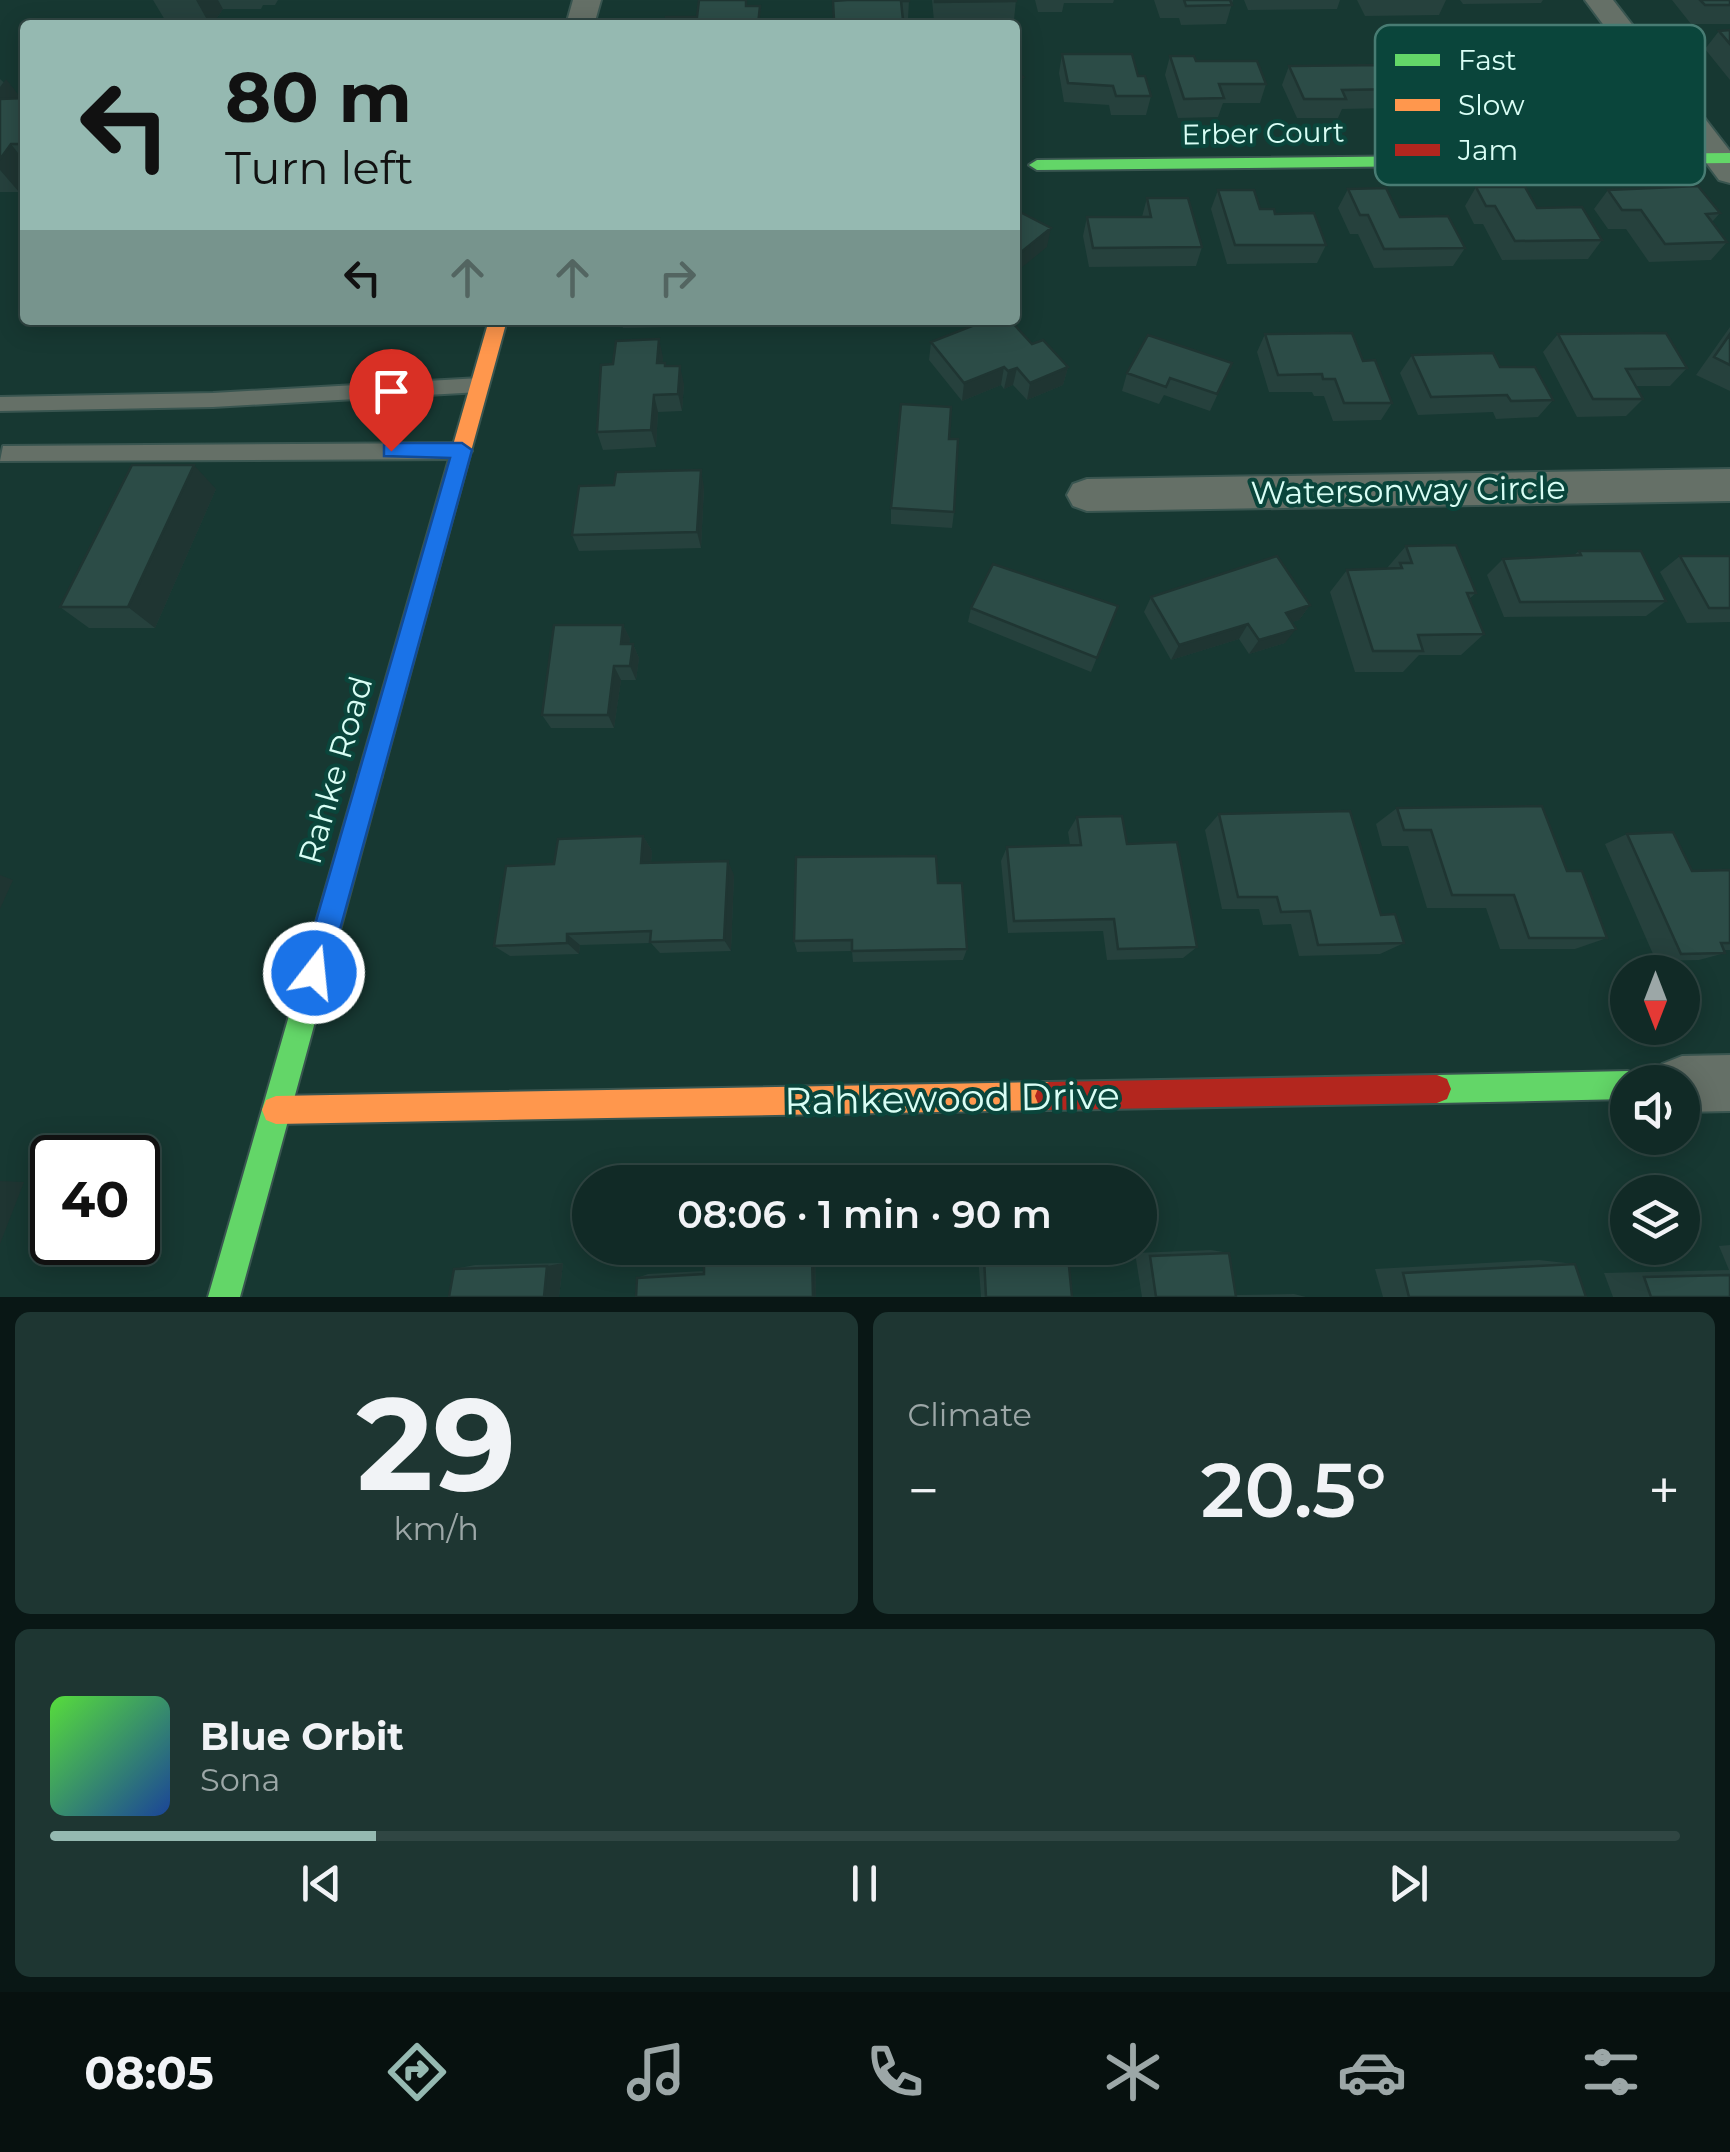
<!DOCTYPE html>
<meta charset="utf-8">
<style>
body{margin:0;font-family:Montserrat,sans-serif;background:#1e3632;color:#f1f3f6;height:100vh;display:flex;flex-direction:column;font-size:38px;white-space:nowrap}
*{box-sizing:border-box;margin:0}
p{font-size:32px;color:#9ca7a7}
.icon{flex:none;width:55px;height:55px;fill:none;stroke:currentColor;stroke-width:2;stroke-linecap:round;stroke-linejoin:round}
.map{position:relative;height:1297px;overflow:hidden}
.details{display:flex;flex-direction:column;gap:15px;padding:15px;background:#091715;flex:1}
.details>*{flex:none}
.hud{position:absolute;left:20px;top:20px;width:1000px;height:305px;border-radius:10px;box-shadow:0 5px 25px #0003,0 0 0 2px #304643;background:#95b9b1;color:#111;overflow:hidden}
.needle{width:65px;rotate:180deg}
.tools{position:absolute;left:1610px;top:955px;display:grid;gap:20px}
.tools a{display:grid;place-items:center;width:90px;height:90px;border-radius:50%;background:#112a26;box-shadow:0 5px 25px #0003,0 0 0 2px #304643;font-size:50px}
.speed{position:absolute;left:30px;top:1135px;display:flex;gap:20px;font-size:50px;font-weight:700;text-align:center}
.speed>*{display:grid;place-content:center;width:130px;height:130px;border-radius:50%;background:#112a26;box-shadow:0 5px 25px #0003,0 0 0 2px #304643;line-height:1}
.speed .limit{border:5px solid #111;border-radius:15px;background:#fff;color:#111}
.pin{position:absolute;display:grid;place-items:center;width:85px;height:85px;color:#fff;margin:-102px -42px;border-radius:50% 50% 50% 0;rotate:-45deg;box-shadow:0 0 10px #0007}
.pin .icon{rotate:45deg}
.me{position:absolute;width:110px;margin:-55px;rotate:16deg;stroke-linejoin:round;filter:drop-shadow(0 0 8px #0008)}
.turn{display:flex;align-items:center;gap:35px;height:210px;padding:0 40px;font-size:45px}
.turn .icon{width:130px;height:130px;stroke-width:2.5}
.turn b{display:block;font-size:70px;line-height:85px}
.lanes{display:flex;align-items:center;height:95px;padding:0 40px;background:#0003;justify-content:center;gap:50px;direction:ltr}
.lanes .off{opacity:.35}
.big{font-size:75px;font-weight:600;line-height:1.1}
.details .widget{flex:1;display:flex;flex-direction:column;justify-content:center;gap:15px;min-width:0;padding:0 35px;border-radius:15px;background:#1e3632}
.details .dial{align-items:center;gap:0}
.dial b{font-size:130px;line-height:1}
.song{display:flex;align-items:center;gap:30px}
.cover{width:120px;height:120px;border-radius:15px;background:linear-gradient(135deg,hsl(110 70% 55%),hsl(220 70% 35%))}
.played{height:10px;border-radius:5px;background:linear-gradient(90deg,#95b9b1 20%,#304643 20%)}
.keys{display:flex;justify-content:space-around;direction:ltr}
.heat{display:flex;justify-content:space-between;align-items:center;font-size:55px;direction:ltr}
.details .tiles{flex:1;display:grid;gap:15px;grid-template-columns:1fr 1fr}
.widget:last-child{grid-column:span 2}
.trip{position:absolute;left:572px;top:1165px;width:585px;height:100px;border-radius:50px;background:#112a26;box-shadow:0 5px 25px #0003,0 0 0 2px #304643;font-weight:600;line-height:100px;text-align:center}
.menu{display:flex;height:160px;justify-content:space-around;align-items:center;background:#07110f;color:#9ca7a7}
.menu .icon{width:70px;height:70px}
.menu .on{color:#95b9b1}
.menu b{font-size:45px;color:#f1f3f6}
.map>svg:first-child{display:block}
.lines{fill:none;stroke-linecap:round;stroke-linejoin:round}
.lane-casing{stroke:#395550;stroke-width:4}
.street-casing{stroke:#395550;stroke-width:4}
.fast-casing{stroke:#395550;stroke-width:4}
.slow-casing{stroke:#395550;stroke-width:4}
.jam-casing{stroke:#395550;stroke-width:4}
.lane{fill:#657067;fill-rule:evenodd}
.street{fill:#657067;fill-rule:evenodd}
.fast{fill:#63d668;fill-rule:evenodd}
.slow{fill:#ff974d;fill-rule:evenodd}
.jam{fill:#b3261e;fill-rule:evenodd}
.wall{fill:#26413d}
.shaded-wall{fill:#1f3532}
.building{fill:#2c4c47;stroke:#1f3532;stroke-width:2.5}
.route{fill:#1a73e8;stroke:#114b97;stroke-width:2.5}
.labels{text-anchor:middle;dominant-baseline:central;stroke-width:8;stroke-linejoin:round;paint-order:stroke}
.far-street-label{font-size:28px;fill:#d9fef5;stroke:#0a453b}
.street-label{font-size:32px;fill:#d9fef5;stroke:#0a453b}
.near-street-label{font-size:38px;fill:#d9fef5;stroke:#0a453b}
.key{fill:#0a453b;stroke:#487c73;stroke-width:2.5}
.key-label{font-size:28px;fill:#d9fef5}
</style>
<div class="map">
<svg width="1730" height="1297" viewBox="0 0 1730 1297">
<rect width="100%" height="100%" fill="#173832"/>
<g class="lines">
<defs>
<path id="lane" d="M480,378L489,385L480,392L213,407L0,411V397L213,393Z
M462,443L472,451L462,459L0,461L3,446Z"/>
<path id="street" d="M573,0H601L594,25H566Z
M1585,0H1613L1730,151V183L1719,180Z
M1730,469V501L1087,511L1073,506L1067,495L1073,484L1087,479Z
M1730,1055V1111L1682,1112V1082H1654L1662,1064L1682,1056Z"/>
<path id="fast" d="M1730,153V163L1037,170L1029,165L1037,160Z
M370,765L379,768L382,776L240,1297H208L358,776L361,768Z
M1628,1071L1638,1075L1641,1082H1628V1099L1437,1103L1427,1099L1423,1089L1427,1079L1437,1075Z"/>
<path id="slow" d="M489,320H507L382,776L379,784L370,787L361,784L358,776Z
M1049,1082L1059,1086L1063,1096L1059,1106L1049,1110L276,1124L266,1120L262,1110L266,1100L276,1096Z"/>
<path id="jam" d="M1437,1075L1447,1079L1451,1089L1447,1099L1437,1103L1049,1110L1039,1106L1035,1096L1039,1086L1049,1082Z"/>
</defs>
<use href="#lane" class="lane-casing"/>
<use href="#street" class="street-casing"/>
<use href="#fast" class="fast-casing"/>
<use href="#slow" class="slow-casing"/>
<use href="#jam" class="jam-casing"/>
<use href="#lane" class="lane"/>
<use href="#street" class="street"/>
<use href="#fast" class="fast"/>
<use href="#slow" class="slow"/>
<use href="#jam" class="jam"/>
</g>
<path class="wall" d="M153,0H278L275,5H263L261,9H223L212,25H168Z
M909,0L908,19H903L902,25H834L833,1Z
M932,0H1016L1014,20L934,21Z
M1035,0H1114L1113,3H1064L1062,12H1038Z
M1154,0H1233L1226,24L1181,25L1179,18H1160Z
M1244,0H1340L1337,9L1248,10Z
M1357,0H1446L1439,15L1365,16Z
M1460,0H1543L1541,3L1463,4Z
M1672,0H1730V24H1691Z
M1730,30V80L1705,49L1719,31Z
M1537,37L1615,72L1612,77L1623,91L1610,110L1545,113L1527,86H1514L1520,95L1509,114H1464L1452,93H1413L1400,70L1409,51L1505,84H1512L1506,74L1516,55H1526Z
M1062,54L1138,76L1151,96L1146,115H1111L1109,105L1064,102L1059,73Z
M1170,56L1196,61L1266,84L1260,103H1223L1218,117L1178,118L1165,75Z
M1289,66L1399,89L1390,108L1342,109L1338,118H1297L1282,85Z
M0,79L21,98H25V183L19,192H0Z
M1476,187L1537,208L1602,240L1588,259L1502,260L1483,224H1474L1465,206Z
M1348,189L1400,217L1465,248L1453,266L1374,268L1358,234H1350L1338,208Z
M1218,190L1260,209L1275,214L1326,245L1317,263L1227,264L1211,209Z
M1608,190L1720,213L1712,222L1727,242L1711,260L1649,262L1626,229H1608L1594,209Z
M1147,198L1202,247L1196,266L1089,267L1083,236L1087,217H1142Z
M201,320H256L255,322L203,323Z
M621,320H668L667,327L623,328Z
M970,320H1010L1032,344L1068,367L1063,385L1027,400L1013,385L1004,389L1001,385L962,401L929,360L931,342L969,327Z
M1730,327V391L1696,375Z
M1265,334L1363,361L1392,403L1381,420L1333,421L1324,396H1314L1312,392H1269L1257,352Z
M1558,334L1687,368L1670,386H1636L1643,399L1626,416L1577,417L1543,352Z
M1412,355L1500,367L1553,400L1538,417L1496,419L1493,412L1418,415L1400,373Z
M663,357L662,363L684,384L682,411L658,412L656,447L603,450L597,432Z
M1232,363L1210,411L1164,395L1159,404L1122,391L1127,373Z
M949,439L954,512L952,528L891,524V508Z
M704,487L701,548L579,551L572,535Z
M216,489L155,628H89L60,607Z
M1406,546L1476,593L1469,599L1484,634L1461,655H1419L1403,672H1355L1330,592L1347,570L1387,568Z
M1579,551L1666,601L1646,616L1504,617L1487,575L1503,559L1574,555Z
M1680,556H1730V622L1687,623L1660,572Z
M1151,597L1310,605L1299,620L1292,622L1285,643L1249,654L1239,639L1171,660L1144,612Z
M1118,606L1091,672L968,622L971,608Z
M623,625L630,639L629,644H633L639,658L636,680H621L614,728H551L542,715Z
M1397,808L1567,871L1607,938L1575,949H1500L1486,908H1427L1408,846H1382L1376,824Z
M1219,814L1381,915L1404,943L1380,954L1299,956L1291,924L1263,925L1259,909H1222L1205,830Z
M1077,817L1127,844L1197,947L1183,958L1107,960L1103,931L1008,933L1001,861L1007,847L1070,845L1068,832Z
M1627,834L1692,871L1730,870V950H1724L1725,953L1699,960L1656,961L1605,844Z
M643,836L652,851L651,863L734,875L731,951L660,953L651,943L580,945L579,954L510,956L494,946L554,864Z
M938,883L967,949L963,960L853,962L852,951L797,952L794,941Z
M1730,1245V1297H1613L1604,1273L1729,1270L1719,1246Z
M1211,1250L1229,1253L1236,1295L1294,1294L1306,1297H1142L1135,1253Z
M744,1252L745,1260L815,1254L816,1297H636L637,1278L648,1274L704,1271V1256L712,1253Z
M1058,1253L1068,1256L1072,1297H981L978,1255Z
M1539,1260L1575,1264L1586,1297H1383L1375,1269Z
M563,1263L559,1297L454,1269L475,1265Z"/>
<path class="shaded-wall" d="M196,0H218L223,9L212,25H210Z
M1023,77L1021,96L1015,98V79Z
M6,79L25,103L0,110V87Z
M11,144L25,162V183L19,192L0,170V159Z
M1051,228L1047,247L1015,273V257Z
M659,339L663,357L661,381L657,363Z
M680,366L684,384L682,411L678,394Z
M1004,367L1001,385L962,401L964,383Z
M1068,367L1063,385L1027,400L1030,383Z
M1017,368L1013,385L1004,389L1008,371Z
M654,395L658,412L656,447L651,430Z
M194,465L216,489L155,628L128,607Z
M701,470L704,487L701,548L697,532Z
M1310,605L1299,620L1275,628L1286,613Z
M1248,624L1239,639L1171,660L1179,645Z
M623,625L630,639L627,658L621,644Z
M1296,629L1285,643L1249,654L1259,640Z
M633,644L639,658L636,680L630,666Z
M614,666L621,680L614,728L608,715Z
M643,836L652,851L650,877L641,863Z
M728,861L734,875L731,951L724,940Z
M0,875L13,880L0,909Z
M567,934L580,945L579,954L567,943Z
M0,1181L24,1182L0,1244Z
M744,1252L745,1260L738,1264V1255Z
M815,1254L816,1297H813L812,1257Z
M563,1263L559,1297H544L547,1266Z"/>
<path class="building" d="M699,0H746V6H760L758,25H665L666,17H697Z
M847,0H909V1H901L903,20H834L833,1Z
M935,0H1016V1L935,2Z
M1184,0H1230L1232,5L1186,6Z
M1700,0H1730V5H1705Z
M1730,30V44L1719,31Z
M1062,54H1132L1138,76H1145L1151,96H1116L1113,86L1068,83Z
M1170,56H1194L1196,61H1257L1266,84H1219L1224,98L1184,99Z
M1386,65L1399,89L1342,90L1346,99H1304L1289,66Z
M1015,69L1023,77L1015,79Z
M25,98V144H11L0,159V99Z
M1698,186L1720,213L1706,214L1727,242L1665,244L1641,210H1622L1608,190Z
M1476,187H1525L1537,208L1582,207L1602,240L1515,241L1495,206H1486Z
M1386,188L1400,217L1448,216L1465,248L1384,249L1368,215H1360L1348,189Z
M1218,190H1254L1260,209H1274L1275,214L1314,213L1326,245H1235Z
M1147,198H1188L1202,247L1093,248L1087,217H1151Z
M1018,211L1051,228L1015,257V214Z
M978,320H1010L1032,344L1043,340L1068,367L1030,383L1017,368L1008,371L1004,367L964,383L931,342L980,323Z
M1352,333L1363,361L1375,360L1392,403H1344L1335,379H1323L1322,374L1278,375L1265,334Z
M1666,333L1687,368L1626,369L1643,399H1593L1558,334Z
M1730,334V365L1714,357Z
M1148,335L1232,363L1217,394L1170,378L1166,387L1127,373Z
M659,339L657,363H665V366H680L678,394L654,395L651,430L597,432L601,365L613,364L616,341Z
M1493,353L1500,367H1535L1553,400L1511,401L1507,395L1431,397L1412,355Z
M901,404L951,407L949,439H958L954,512L891,508Z
M132,465H194L128,607H60Z
M701,470L697,532L572,535L579,486L614,485L616,472Z
M1456,545L1476,593H1467L1484,634L1418,635L1423,651H1373L1347,570L1402,568L1400,563H1412L1406,546Z
M1579,551H1641L1666,601L1520,602L1503,559L1581,555Z
M1277,556L1310,605L1286,613L1296,629L1259,640L1248,624L1179,645L1151,597Z
M1680,556H1730V608H1709Z
M993,564L1118,606L1097,658L971,608Z
M554,625H623L621,644H633L630,666H614L608,715H542Z
M1542,806L1567,871H1582L1607,938H1529L1514,895H1452L1431,830H1404L1397,808Z
M1350,811L1381,915L1395,914L1404,943L1318,945L1310,911L1281,912L1277,897H1238L1219,814Z
M1122,816L1127,844L1177,842L1197,947L1118,949L1114,919L1014,921L1007,847L1081,845L1077,817Z
M1673,832L1692,871L1730,870V943H1721L1725,953L1681,954L1627,834Z
M643,836L641,863L728,861L724,940L650,942L651,931L567,934V943L494,946L506,866L554,864L558,839Z
M936,856L938,883H962L967,949L852,951V940L794,941L796,857Z
M1229,1253L1236,1297H1156L1150,1256Z
M738,1255V1264L812,1257L813,1297H636L637,1278L704,1274V1256Z
M1068,1256L1072,1297H986L984,1258Z
M1575,1264L1586,1297H1409L1403,1273Z
M547,1266L544,1297H449L454,1269Z
M1730,1275V1297H1651L1644,1277Z"/>
<path class="route" d="M391,443H462L472,450L328,973L324,982L314,986L305,982L301,973L450,458L384,456V445Z"/>
<g class="labels">
<g class="far-street-label">
<text transform="translate(1263 133) rotate(-1)">Erber Court</text>
</g>
<g class="street-label">
<text transform="translate(1408 490) rotate(-1)">Watersonway Circle</text>
<text transform="translate(335 770) rotate(-74)">Rahke Road</text>
</g>
<g class="near-street-label">
<text transform="translate(952 1098) rotate(-1)">Rahkewood Drive</text>
</g>
</g>
<rect x="1375" y="25" width="330" height="160" rx="15" class="key"/>
<rect x="1395" y="54" width="45" height="12" fill="#63d668"/>
<rect x="1395" y="99" width="45" height="12" fill="#ff974d"/>
<rect x="1395" y="144" width="45" height="12" fill="#b3261e"/>
<g class="key-label">
<text x="1458" y="70">Fast</text>
<text x="1458" y="115">Slow</text>
<text x="1458" y="160">Jam</text>
</g>
</svg>
<div class="tools">
<a><svg class="needle" viewBox="-14 -14 28 28"><path d="M0-13l5 13h-10z" fill="#e53935"/><path d="M0 13l5-13h-10z" fill="#9ca7a7"/></svg></a>
<a><svg class="icon" aria-label="sound" viewBox="0 0 24 24"><path d="M4 9h4l5-4v14l-5-4H4zM17 9q2 3 0 6"/></svg></a>
<a><svg class="icon" aria-label="layers" viewBox="0 0 24 24"><path d="M12 4l9 5-9 5-9-5zM3 14l9 5 9-5"/></svg></a>
</div>
<div class="speed"><div class="limit">40</div></div>
<div class="pin" style="left:391px;top:451px;background:#d93025"><svg class="icon" aria-label="arrive" viewBox="0 0 24 24"><path d="M6 21V4h12l-3 4 3 4H6"/></svg></div>
<svg class="me" style="left:314px;top:973px" viewBox="-20 -20 40 40"><circle r="17" fill="#1a73e8" stroke="#fff" stroke-width="3"/><path d="M0-11L8 9 0 5-8 9z" fill="#fff"/></svg>
<div class="trip">08:06 · 1 min · 90 m</div>
<div class="hud">
<div class="turn"><svg class="icon" aria-label="left" viewBox="0 0 24 24"><path d="M17 20v-9H6M10 6l-5 5 5 5"/></svg><div><b>80 m</b>Turn left</div></div>
<div class="lanes"><svg class="icon" aria-label="left" viewBox="0 0 24 24"><path d="M17 20v-9H6M10 6l-5 5 5 5"/></svg><svg class="icon off" aria-label="ahead" viewBox="0 0 24 24"><path d="M12 20V5M6 11l6-6 6 6"/></svg><svg class="icon off" aria-label="ahead" viewBox="0 0 24 24"><path d="M12 20V5M6 11l6-6 6 6"/></svg><svg class="icon off" aria-label="right" viewBox="0 0 24 24"><path d="M7 20v-9h11M14 6l5 5-5 5"/></svg></div>
</div>
</div>
<section class="details">
<div class="tiles">
<div class="widget dial"><b>29</b><p>km/h</p></div>
<div class="widget"><p>Climate</p>
<div class="heat"><a>−</a><b class="big">20.5°</b><a>+</a></div>
</div>
<div class="widget">
<div class="song"><i class="cover"></i><div><b>Blue Orbit</b><p>Sona</p></div></div>
<div class="played"></div>
<div class="keys"><svg class="icon" aria-label="previous" viewBox="0 0 24 24"><path d="M18 5L8 12l10 7zM5 5v14"/></svg><svg class="icon" aria-label="pause" viewBox="0 0 24 24"><path d="M8 5v14M16 5v14"/></svg><svg class="icon" aria-label="next" viewBox="0 0 24 24"><path d="M6 5l10 7-10 7zM19 5v14"/></svg></div>
</div>
</div>
</section>
<nav class="menu">
<b>08:05</b>
<svg class="icon on" aria-label="directions" viewBox="0 0 24 24"><path d="M12 3l9 9-9 9-9-9zM9 14v-3h6M13 9l2 2-2 2"/></svg>
<svg class="icon" aria-label="music" viewBox="0 0 24 24"><path d="M9 18V5l10-2v13"/><circle cx="6" cy="18" r="3"/><circle cx="16" cy="16" r="3"/></svg>
<svg class="icon" aria-label="phone" viewBox="0 0 24 24"><path d="M5 4h4l2 5-3 2q2 4 5 5l2-3 5 2v4C11 20 4 13 5 4z"/></svg>
<svg class="icon" aria-label="climate" viewBox="0 0 24 24"><path d="M12 3v18M4 7l16 10M4 17L20 7"/></svg>
<svg class="icon" aria-label="car" viewBox="0 0 24 24"><path d="M5 17H2v-5l4-1 3-4h7l3 4 3 1v5h-3M9 17h6M6 11h13"/><circle cx="7" cy="17" r="2"/><circle cx="17" cy="17" r="2"/></svg>
<svg class="icon" aria-label="filters" viewBox="0 0 24 24"><path d="M4 7h16M4 17h16"/><circle cx="9" cy="7" r="2"/><circle cx="15" cy="17" r="2"/></svg>
</nav>
